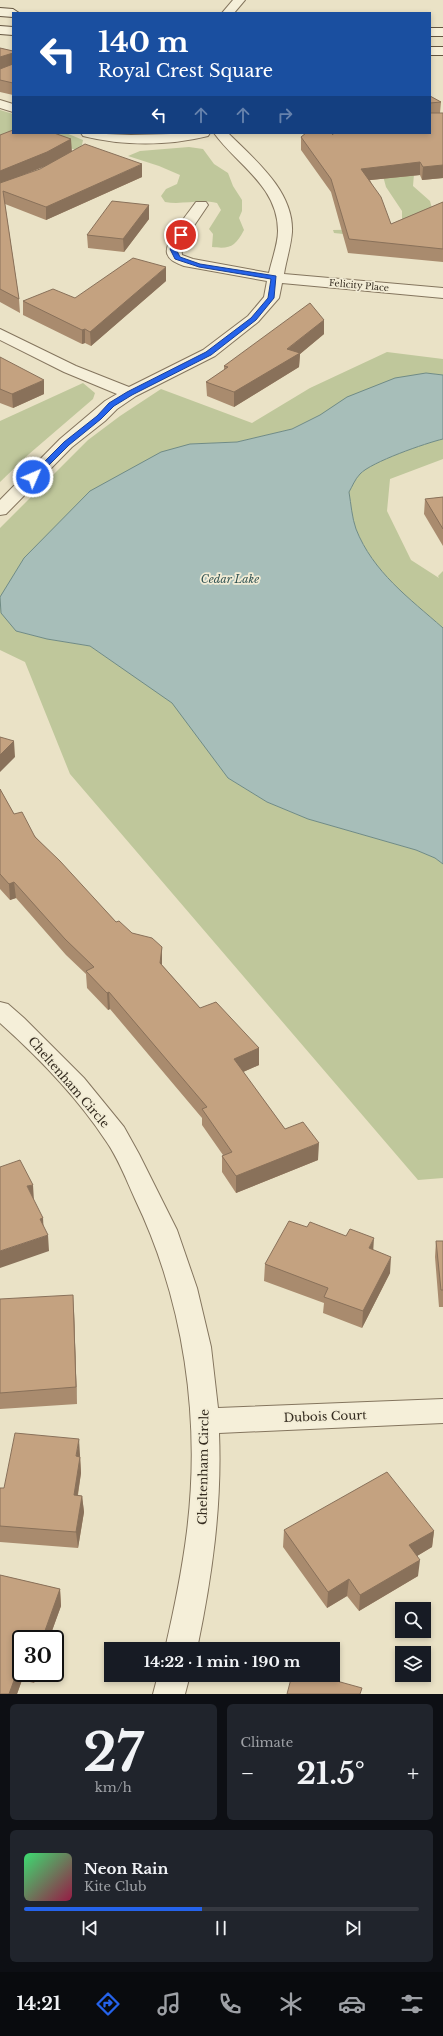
<!DOCTYPE html>
<meta charset="utf-8">
<style>
body{margin:0;font-family:"Libre Baskerville",serif;background:#20242c;color:#f1f3f6;height:100vh;display:flex;flex-direction:column;font-size:15px;white-space:nowrap}
*{box-sizing:border-box;margin:0}
p{font-size:13px;color:#9ea1a6}
.icon{flex:none;width:22px;height:22px;fill:none;stroke:currentColor;stroke-width:2;stroke-linecap:round;stroke-linejoin:round}
.map{position:relative;height:1694px;overflow:hidden}
.panel{display:flex;flex-direction:column;gap:10px;padding:10px;background:#0d0f14;flex:1}
.panel>*{flex:none}
.top-card{position:absolute;left:12px;top:12px;width:419px;height:122px;border-radius:0px;box-shadow:0 2px 6px #0003;background:#1a4fa0;color:#fff;overflow:hidden}
.buttons{position:absolute;left:395px;top:1602px;display:grid;gap:8px}
.buttons a{display:grid;place-items:center;width:36px;height:36px;border-radius:0px;background:#171b24;box-shadow:0 2px 6px #0003;font-size:20px}
.speed{position:absolute;left:12px;top:1630px;display:flex;gap:8px;font-size:20px;font-weight:700;text-align:center}
.speed>*{display:grid;place-content:center;width:52px;height:52px;border-radius:50%;background:#171b24;box-shadow:0 2px 6px #0003;line-height:1}
.speed .limit{border:2px solid #111;border-radius:6px;background:#fff;color:#111}
.pin{position:absolute;display:grid;place-items:center;width:34px;height:34px;color:#fff;margin:-17px;border:2px solid #fff;border-radius:50%;box-shadow:0 1px 4px #0007}
.me{position:absolute;width:44px;margin:-22px;rotate:45deg;stroke-linejoin:round;filter:drop-shadow(0 0 3px #0008)}
.turn{display:flex;align-items:center;gap:14px;height:84px;padding:0 20px;font-size:18px}
.turn .icon{width:52px;height:52px;stroke-width:2.5}
.turn b{display:block;font-size:28px;line-height:34px}
.lanes{display:flex;align-items:center;height:38px;padding:0 20px;background:#0003;justify-content:center;gap:20px;direction:ltr}
.lanes .off{opacity:.35}
.big{font-size:30px;font-weight:700;line-height:1.1}
.panel .card{flex:1;display:flex;flex-direction:column;justify-content:center;gap:6px;min-width:0;padding:0 14px;border-radius:6px;background:#20242c}
.panel .dial{align-items:center;gap:0}
.dial b{font-size:52px;line-height:1}
.song{display:flex;align-items:center;gap:12px}
.cover{width:48px;height:48px;border-radius:6px;background:linear-gradient(135deg,hsl(140 70% 55%),hsl(340 70% 35%))}
.played{height:4px;border-radius:2px;background:linear-gradient(90deg,#2563eb 45%,#363941 45%)}
.keys{display:flex;justify-content:space-around;direction:ltr}
.heat{display:flex;justify-content:space-between;align-items:center;font-size:22px;direction:ltr}
.panel .tiles{flex:1;display:grid;gap:10px;grid-template-columns:1fr 1fr}
.card:last-child{grid-column:span 2}
.trip{position:absolute;left:104px;top:1642px;width:236px;height:40px;border-radius:0px;background:#171b24;box-shadow:0 2px 6px #0003;font-weight:700;line-height:40px;text-align:center}
.tab-bar{display:flex;height:64px;justify-content:space-around;align-items:center;background:#090b0e;color:#9ea1a6}
.tab-bar .icon{width:28px;height:28px}
.tab-bar .selected{color:#2563eb}
.tab-bar b{font-size:18px;color:#f1f3f6}
.map>svg:first-child{display:block}
.green{fill:#bfc79b}
.water{fill:#a7beb9;stroke:#6f8b86}
.lines{fill:none;stroke-linecap:round;stroke-linejoin:round}
.street-casing{stroke:#84755e;stroke-width:2}
.secondary-casing{stroke:#655641;stroke-width:2}
.street{fill:#f5efd9;fill-rule:evenodd}
.secondary{fill:#f5efd9;fill-rule:evenodd}
.wall{fill:#a98b6e}
.shaded-wall{fill:#89715a}
.building{fill:#c4a280;stroke:#89715a}
.route{fill:#2563eb;stroke:#184099}
.labels{text-anchor:middle;dominant-baseline:central;stroke-width:3.5;stroke-linejoin:round;paint-order:stroke}
.far-street-label{font-size:9px;fill:#352c20;stroke:#f2ecd5}
.water-label{font-size:11px;font-style:italic;fill:#315353;stroke:#f2ecd5}
.near-street-label{font-size:12px;fill:#352c20;stroke:#f2ecd5}
</style>
<div class="map">
<svg width="443" height="1694" viewBox="0 0 443 1694">
<rect width="100%" height="100%" fill="#eae2c6"/>
<path class="green" d="M0,110L13,114V132L0,137Z
M22,133H66L83,140L82,145L76,150Z
M189,147L203,149L214,164L228,173L233,186L242,200V211L239,218L244,230C235,247 230,249 212,247L213,234L209,229L221,210L217,203C199,199 182,205 165,202L161,196L166,189L177,184L180,175L159,166L128,156L140,151Z
M414,174L413,186L430,201L435,220L352,235L334,233L333,230L387,229L402,220V211L386,187L383,176Z
M387,352L443,359V375L426,373L320,415L292,429L237,442L190,444L16,631L47,639L90,646L173,703L228,778L267,802L308,819L416,850L435,858L443,864V1178L418,1180L70,774L25,662L0,650V528L88,440L120,416L161,389L252,423L310,388Z
M83,383L95,393L93,399L29,454L0,482V421Z
M443,439V459L390,479L387,511L411,560L439,578L438,576L443,571V628C409,598 373,572 356,529C352,518 351,504 349,492C352,487 355,479 360,474C371,462 426,443 443,439Z"/>
<path class="water" d="M426,373L443,375V439C426,443 371,462 360,474C355,479 352,487 349,492C351,504 352,518 356,529C373,572 409,598 443,628V864L435,858L416,850L308,819L267,802L228,778L172,703L90,646L47,639L16,631L1,613L0,597L24,558L90,491L161,452L190,444L237,442L292,429L320,415L347,397L395,378Z"/>
<g class="lines">
<defs>
<path id="street" d="M233,0H245L234,13H222Z
M0,100L13,104V112L0,108Z
M81,133L131,135L210,133L208,136C168,146 123,146 83,136Z
M214,133H228C254,159 294,191 292,232C291,246 286,261 284,274L443,288V298L282,283L279,298L258,322L215,356L136,396L117,409L105,421L72,447L6,514L0,515V500L60,439L105,401L117,394L64,372L0,340V329L76,366L129,387L203,350L248,316L264,297L267,281L184,266C177,263 169,261 167,253C164,242 189,212 196,202H206L208,205L181,245L182,255L193,259L269,273C272,259 278,244 278,231C278,186 237,165 214,133Z
M0,1002L8,1004L24,1018L84,1078L124,1127L139,1154L177,1230L197,1288L211,1347L218,1408L443,1399V1423L219,1433C222,1506 212,1577 197,1649H165C174,1610 182,1571 187,1531C201,1419 184,1301 135,1199C126,1179 118,1158 106,1141C77,1097 39,1058 0,1023Z
M158,1675H190L185,1694H153Z"/>
<path id="secondary" d="M0,8L13,9L19,13H13V17L0,16Z
M0,26L13,27V35L0,34Z
M430,28H443V36H430Z
M430,47H443V55H430Z"/>
</defs>
<use href="#street" class="street-casing"/>
<use href="#secondary" class="secondary-casing"/>
<use href="#street" class="street"/>
<use href="#secondary" class="secondary"/>
</g>
<path class="wall" d="M0,48L13,51V95L0,92Z
M430,96L441,102L440,113H443V178L422,180L420,175L370,180L391,224L443,202V262L348,253L331,192L301,150V137L306,133H430Z
M0,135L48,165L23,175L142,177L46,220L5,204L19,299L20,313L0,302Z
M149,205V219L124,252L88,248L87,235Z
M166,281L91,346L85,343L82,344L23,315V301L75,298Z
M324,320V334L300,354L299,367L234,407L207,396L206,382L224,370V366Z
M0,357L44,394L13,408L0,403Z
M443,497V546L424,514L425,499Z
M0,789L14,814L116,922L132,933L162,947V965L200,1008L259,1048V1065L243,1072L285,1129L318,1160L236,1193L222,1172V1156L223,1155L202,1125V1118L110,1009L108,1010L87,988L86,974L66,955L16,898L10,900L0,889Z
M436,1241H443V1307H439L435,1257Z
M374,1250L390,1273L362,1328L323,1313L324,1303L264,1281L265,1264Z
M0,1299L74,1312L77,1404L0,1409Z
M80,1455L81,1473L78,1495L82,1496L84,1512L78,1548L0,1542V1488H4Z
M284,1530L434,1531L432,1547L417,1556L418,1576L359,1611L347,1596L327,1608L283,1547Z
M0,1575L60,1589L61,1606L49,1639H21V1673H37L34,1683L22,1680L17,1694H0Z"/>
<path class="shaded-wall" d="M13,53V65L0,70V57Z
M71,139L72,152L48,165L0,184V171Z
M420,162V175L361,181V169Z
M142,164V177L46,220V207Z
M443,165V178L422,180L423,167Z
M149,205V219L124,252L123,239Z
M166,267V281L91,346L90,332Z
M324,320V334L300,354L299,367L234,407V392Z
M85,329V343L82,344V330Z
M44,380V394L13,408L12,394Z
M14,741L15,757L0,772V755Z
M14,882L16,898L10,900L9,884Z
M162,947V963L160,980V963Z
M109,992L110,1009L108,1010L107,993Z
M259,1048V1065L234,1076V1059Z
M319,1143L318,1160L236,1193V1176Z
M33,1185L34,1201L27,1186Z
M43,1218L44,1235L40,1219Z
M48,1235L49,1251L0,1268V1251Z
M374,1238L373,1254L369,1248Z
M391,1257L390,1273L362,1328L363,1311Z
M73,1295L74,1312L77,1404L76,1387Z
M79,1439L80,1455L77,1473L76,1456Z
M80,1457L81,1473L75,1511L74,1495Z
M82,1496L84,1512L78,1548L76,1532Z
M434,1531L432,1547L407,1562L409,1545Z
M420,1560L418,1576L359,1611L360,1595Z
M349,1579L347,1596L327,1608L328,1592Z
M60,1589L61,1606L49,1639H42Z
M20,1664L22,1680L17,1694H9Z
M33,1673H37L34,1683Z"/>
<path class="building" d="M0,48L13,51V53L0,57Z
M13,64V83L0,80V69Z
M430,96L441,102L430,103Z
M430,113H443V165L423,167L420,162L361,169L381,197L391,224L443,202V249L349,239L331,179L301,137L306,133H331L333,135L332,133H430Z
M13,130V133H54L71,139L47,152L0,171V135Z
M85,144L142,164L46,207L3,191L19,299L0,289V183L40,169Z
M112,201L149,205L123,239L87,235Z
M133,258L166,267L90,332L85,329L82,330L23,301L53,289L75,298Z
M310,303L324,320L287,349L300,353L234,392L206,382L228,367L224,366Z
M0,357L44,380L12,394L0,389Z
M443,497V529L425,499Z
M0,737L14,741L0,755Z
M0,789L14,814L22,812L35,837L60,861L116,922L119,921L132,933L152,938L162,947L160,963L200,1008L216,1002L259,1048L234,1059L285,1129L303,1122L319,1143L236,1176L222,1156L232,1152L202,1109L207,1107L109,992L107,993L86,971L94,967L65,939L14,882L9,884L0,874Z
M20,1160L33,1185L27,1186L43,1218L40,1219L48,1235L0,1251V1167Z
M289,1221L307,1227L310,1222L346,1236L350,1229L374,1238L369,1248L391,1257L363,1311L324,1297L328,1288L265,1264Z
M436,1241H443V1290H441Z
M73,1295L76,1387L0,1393V1299Z
M15,1433L79,1439L76,1456L80,1457L74,1495L82,1496L76,1532L0,1526V1488H4Z
M387,1472L434,1531L409,1545L420,1560L360,1595L349,1579L328,1592L284,1530Z
M0,1575L60,1589L42,1639H21V1664H20L9,1694H0Z
M292,1675H315L362,1688L360,1694H287Z"/>
<path class="route" d="M179,234L184,235L176,249L180,257L200,264L276,276L274,298L256,320L211,355L132,395L114,406L101,419L69,445L36,478H31V475L64,442L97,416L109,403L127,392L206,352L251,318L268,298L271,279L199,267L175,259L170,249Z"/>
<g class="labels">
<g class="far-street-label">
<text transform="translate(359 285) rotate(5)">Felicity Place</text>
</g>
<g class="water-label">
<text x="230" y="579">Cedar Lake</text>
</g>
<g class="near-street-label">
<text transform="translate(69 1082) rotate(49)">Cheltenham Circle</text>
<text transform="translate(325 1416) rotate(-2)">Dubois Court</text>
<text transform="translate(203 1467) rotate(-89)">Cheltenham Circle</text>
</g>
</g>
</svg>
<div class="buttons">
<a><svg class="icon" aria-label="search" viewBox="0 0 24 24"><circle cx="10" cy="10" r="6"/><path d="M15 15l6 6"/></svg></a>
<a><svg class="icon" aria-label="layers" viewBox="0 0 24 24"><path d="M12 4l9 5-9 5-9-5zM3 14l9 5 9-5"/></svg></a>
</div>
<div class="speed"><div class="limit">30</div></div>
<div class="pin" style="left:181px;top:235px;background:#d93025"><svg class="icon" aria-label="arrive" viewBox="0 0 24 24"><path d="M6 21V4h12l-3 4 3 4H6"/></svg></div>
<svg class="me" style="left:33px;top:477px" viewBox="-20 -20 40 40"><circle r="17" fill="#2563eb" stroke="#fff" stroke-width="3"/><path d="M0-11L8 9 0 5-8 9z" fill="#fff"/></svg>
<div class="trip">14:22 · 1 min · 190 m</div>
<div class="top-card">
<div class="turn"><svg class="icon" aria-label="left" viewBox="0 0 24 24"><path d="M17 20v-9H6M10 6l-5 5 5 5"/></svg><div><b>140 m</b>Royal Crest Square</div></div>
<div class="lanes"><svg class="icon" aria-label="left" viewBox="0 0 24 24"><path d="M17 20v-9H6M10 6l-5 5 5 5"/></svg><svg class="icon off" aria-label="ahead" viewBox="0 0 24 24"><path d="M12 20V5M6 11l6-6 6 6"/></svg><svg class="icon off" aria-label="ahead" viewBox="0 0 24 24"><path d="M12 20V5M6 11l6-6 6 6"/></svg><svg class="icon off" aria-label="right" viewBox="0 0 24 24"><path d="M7 20v-9h11M14 6l5 5-5 5"/></svg></div>
</div>
</div>
<section class="panel">
<div class="tiles">
<div class="card dial"><b>27</b><p>km/h</p></div>
<div class="card"><p>Climate</p>
<div class="heat"><a>−</a><b class="big">21.5°</b><a>+</a></div>
</div>
<div class="card">
<div class="song"><i class="cover"></i><div><b>Neon Rain</b><p>Kite Club</p></div></div>
<div class="played"></div>
<div class="keys"><svg class="icon" aria-label="previous" viewBox="0 0 24 24"><path d="M18 5L8 12l10 7zM5 5v14"/></svg><svg class="icon" aria-label="pause" viewBox="0 0 24 24"><path d="M8 5v14M16 5v14"/></svg><svg class="icon" aria-label="next" viewBox="0 0 24 24"><path d="M6 5l10 7-10 7zM19 5v14"/></svg></div>
</div>
</div>
</section>
<nav class="tab-bar">
<b>14:21</b>
<svg class="icon selected" aria-label="directions" viewBox="0 0 24 24"><path d="M12 3l9 9-9 9-9-9zM9 14v-3h6M13 9l2 2-2 2"/></svg>
<svg class="icon" aria-label="music" viewBox="0 0 24 24"><path d="M9 18V5l10-2v13"/><circle cx="6" cy="18" r="3"/><circle cx="16" cy="16" r="3"/></svg>
<svg class="icon" aria-label="phone" viewBox="0 0 24 24"><path d="M5 4h4l2 5-3 2q2 4 5 5l2-3 5 2v4C11 20 4 13 5 4z"/></svg>
<svg class="icon" aria-label="climate" viewBox="0 0 24 24"><path d="M12 3v18M4 7l16 10M4 17L20 7"/></svg>
<svg class="icon" aria-label="car" viewBox="0 0 24 24"><path d="M5 17H2v-5l4-1 3-4h7l3 4 3 1v5h-3M9 17h6M6 11h13"/><circle cx="7" cy="17" r="2"/><circle cx="17" cy="17" r="2"/></svg>
<svg class="icon" aria-label="filters" viewBox="0 0 24 24"><path d="M4 7h16M4 17h16"/><circle cx="9" cy="7" r="2"/><circle cx="15" cy="17" r="2"/></svg>
</nav>
